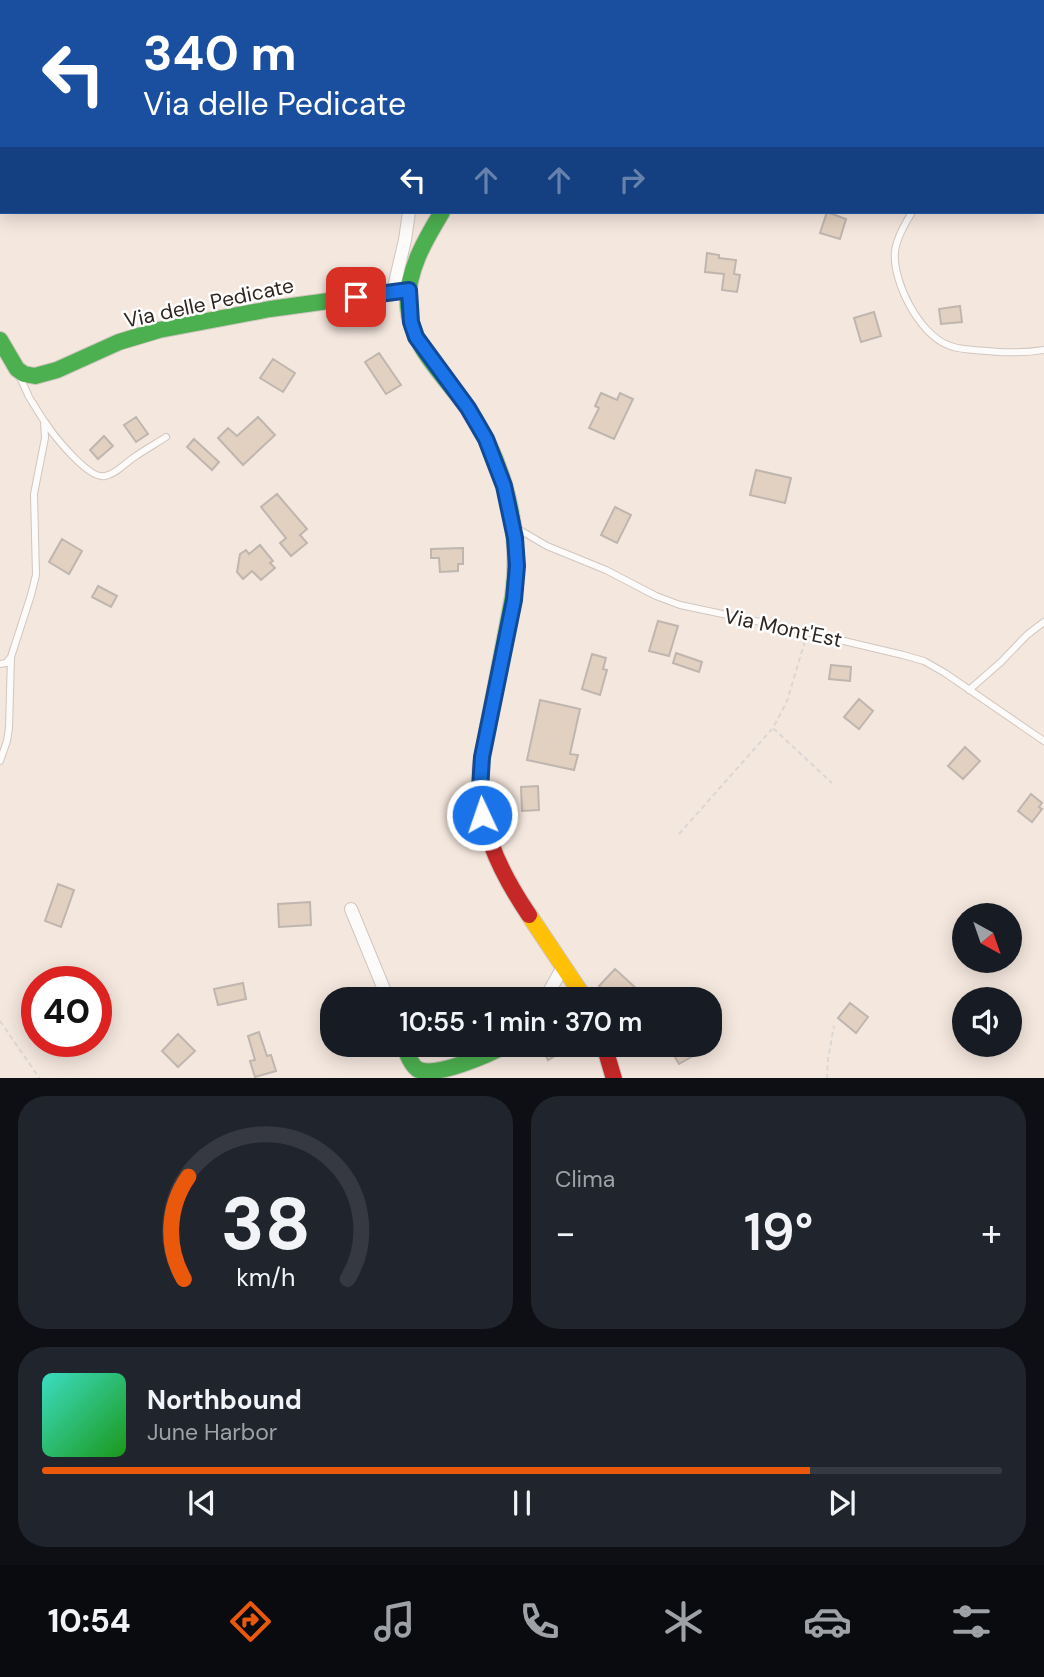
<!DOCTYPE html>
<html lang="it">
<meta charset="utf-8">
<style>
body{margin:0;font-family:"DM Sans",sans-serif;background:#20242c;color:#f1f3f6;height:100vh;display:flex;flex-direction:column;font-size:26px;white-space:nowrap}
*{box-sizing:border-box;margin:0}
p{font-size:23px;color:#9ea1a6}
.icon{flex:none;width:38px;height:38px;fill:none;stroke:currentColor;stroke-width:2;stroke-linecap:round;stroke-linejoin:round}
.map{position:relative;height:1078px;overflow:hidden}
.details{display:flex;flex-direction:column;gap:18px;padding:18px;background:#0d0f14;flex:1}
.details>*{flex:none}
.banner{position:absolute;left:0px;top:0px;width:1045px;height:214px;box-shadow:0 4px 18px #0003;background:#1a4fa0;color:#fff;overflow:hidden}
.needle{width:46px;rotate:140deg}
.tools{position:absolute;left:952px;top:903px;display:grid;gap:14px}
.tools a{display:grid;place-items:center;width:70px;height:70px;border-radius:50%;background:#171b24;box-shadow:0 4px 18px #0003;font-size:35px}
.speed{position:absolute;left:21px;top:966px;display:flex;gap:14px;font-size:35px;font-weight:700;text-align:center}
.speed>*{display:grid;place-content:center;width:91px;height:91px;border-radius:50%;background:#171b24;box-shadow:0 4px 18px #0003;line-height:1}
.speed .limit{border:10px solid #d22;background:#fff;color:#111}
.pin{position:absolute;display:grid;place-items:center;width:60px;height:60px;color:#fff;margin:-30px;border-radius:14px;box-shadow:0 4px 10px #0006}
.me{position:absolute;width:77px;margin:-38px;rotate:357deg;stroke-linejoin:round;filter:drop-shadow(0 0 5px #0008)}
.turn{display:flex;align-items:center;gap:24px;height:147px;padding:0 28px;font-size:32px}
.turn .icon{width:91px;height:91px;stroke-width:2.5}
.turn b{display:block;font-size:49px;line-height:60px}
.lanes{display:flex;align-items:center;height:66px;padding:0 28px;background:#0003;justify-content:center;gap:35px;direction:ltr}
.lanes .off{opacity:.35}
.big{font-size:52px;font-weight:600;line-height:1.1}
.details .widget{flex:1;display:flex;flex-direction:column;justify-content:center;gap:10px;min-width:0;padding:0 24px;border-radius:28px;background:#20242c}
.details .dial{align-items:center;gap:0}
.dial svg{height:182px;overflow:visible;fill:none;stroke:#363941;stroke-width:7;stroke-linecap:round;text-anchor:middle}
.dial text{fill:#f1f3f6;stroke:none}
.song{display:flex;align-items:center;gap:21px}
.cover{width:84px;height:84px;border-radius:10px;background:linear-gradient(135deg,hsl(170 70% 55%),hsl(120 70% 35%))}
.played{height:7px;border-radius:4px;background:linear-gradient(90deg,#ea580c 80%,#363941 80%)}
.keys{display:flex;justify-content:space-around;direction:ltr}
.heat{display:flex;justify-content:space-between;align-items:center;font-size:38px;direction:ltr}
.details .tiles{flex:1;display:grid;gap:18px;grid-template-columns:1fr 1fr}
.widget:last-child{grid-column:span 2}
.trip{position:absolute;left:320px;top:987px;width:402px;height:70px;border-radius:28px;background:#171b24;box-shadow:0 4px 18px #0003;font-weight:600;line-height:70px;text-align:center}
.tabs{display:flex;height:112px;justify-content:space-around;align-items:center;background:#090b0e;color:#9ea1a6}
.tabs .icon{width:49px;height:49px}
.tabs .selected{color:#ea580c}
.tabs b{font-size:32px;color:#f1f3f6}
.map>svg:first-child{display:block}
.building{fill:#e2d0c0;stroke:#bfb6af;stroke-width:2}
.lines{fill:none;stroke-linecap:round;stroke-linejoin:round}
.lane-casing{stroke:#d0c6bf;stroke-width:8}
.street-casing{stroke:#d0c6bf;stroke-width:14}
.fast-casing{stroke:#d0c6bf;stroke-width:18}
.slow-casing{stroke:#d0c6bf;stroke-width:18}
.jam-casing{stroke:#d0c6bf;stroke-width:18}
.path{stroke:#dad7d4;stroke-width:2;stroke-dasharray:5 3.5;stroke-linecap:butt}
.lane{stroke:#fdfbfa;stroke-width:6}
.street{stroke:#fdfbfa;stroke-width:12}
.fast{stroke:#4caf50;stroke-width:16}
.slow{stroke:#ffc107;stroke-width:16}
.jam{stroke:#c62828;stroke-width:16}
.route-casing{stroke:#114b97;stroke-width:18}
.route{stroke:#1a73e8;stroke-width:12}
.labels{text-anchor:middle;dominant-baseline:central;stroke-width:5;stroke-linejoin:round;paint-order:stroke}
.street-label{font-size:21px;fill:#2f2620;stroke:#fff}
</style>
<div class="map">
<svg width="1044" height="1079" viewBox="0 0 1044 1079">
<rect width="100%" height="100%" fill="#f4e7de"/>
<path class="building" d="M827,212L846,219L840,239L820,233Z
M707,253L719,255V258L736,260L734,274L740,275L737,292L722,290L724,274L705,272Z
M960,306L962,322L941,324L939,309Z
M874,312L881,336L861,342L854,318Z
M379,353L401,385L386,394L365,362Z
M273,359L295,373L283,392L260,378Z
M601,393L617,400L620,393L633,399L614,439L589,428L599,408L595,406Z
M136,417L148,434L136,442L124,425Z
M258,417L275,435L243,465L218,438L228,428L237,436Z
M104,436L113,446L98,459L90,450Z
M194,439L219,462L212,470L187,447Z
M756,470L791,478L785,503L750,495Z
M277,494L307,529L300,535L307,543L291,556L280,543L286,538L261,507Z
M615,507L631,515L617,543L601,535Z
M62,539L82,551L69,574L49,562Z
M260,545L273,561L270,563L275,568L261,580L252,571L243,579L237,572L240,554L246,550L249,554Z
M463,548V564H458V571L440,572L439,558H431V549Z
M98,586L117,596L111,607L92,597Z
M658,621L678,626L669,656L649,651Z
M676,653L702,662L699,672L673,663Z
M592,654L606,658L603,669L607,670L600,695L582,689Z
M831,665L851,667L850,681L829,679Z
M859,699L873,711L859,729L844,717Z
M540,700L580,709L570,754L578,755L574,770L527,760Z
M965,747L980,761L963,779L948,766Z
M538,786L539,810L522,811L521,787Z
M1031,794L1042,803L1039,807L1042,809L1032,822L1018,811Z
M58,884L74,890L61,927L45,921Z
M310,902L311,925L279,927L278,904Z
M615,969L638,990L629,999H613L599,986Z
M243,983L246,999L218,1005L214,989Z
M850,1003L868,1017L856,1033L838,1018Z
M259,1032L267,1056L271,1055L276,1071L255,1077L250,1061L255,1060L248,1036Z
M178,1034L195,1051L178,1067L162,1051Z
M540,1045H574L548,1060Z
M668,1045H712L679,1064Z"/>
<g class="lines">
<defs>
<path id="lane" d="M0,62H2
M0,188H2
M912,212C905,224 897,237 895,251C892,281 919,334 948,345C956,349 965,349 974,350C998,352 1020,354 1044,350
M45,422C54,436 89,480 105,476C116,474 124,464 133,458C143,451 155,444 166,437
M518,529L547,546L606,570L656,596L680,605L789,628L903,655L924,661L945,673L1044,741
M0,664L6,663L11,657
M969,690L1001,662L1027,635L1044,622
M0,761L7,741L9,728L11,657L31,595L36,575L34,494L45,438L44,421L29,397L20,377"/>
<path id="street" d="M407,0L408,2
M936,0L937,2
M1043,125H1044
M393,291L405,240L409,212
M351,909L388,999
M545,999L563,967"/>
<path id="fast" d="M508,0V2
M442,212C425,240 406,272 408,307C411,346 445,377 467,407C505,462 522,530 513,596L481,764
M0,340L17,369L24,374L35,376L57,370L119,342L159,330L270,309L409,290
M403,1045C407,1052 410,1064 417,1069C434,1079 490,1054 506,1045"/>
<path id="slow" d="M529,915L585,999"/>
<path id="jam" d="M481,764C475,821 498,869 529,915
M604,1045L614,1079"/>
</defs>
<use href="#lane" class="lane-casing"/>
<use href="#street" class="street-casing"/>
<use href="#fast" class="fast-casing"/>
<use href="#slow" class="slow-casing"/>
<use href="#jam" class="jam-casing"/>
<path class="path" d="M805,641L787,701L773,728L832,783
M679,834L772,729
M0,1021L40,1079
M827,1079L828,1059L834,1026"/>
<use href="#lane" class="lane"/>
<use href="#street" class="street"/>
<use href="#fast" class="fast"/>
<use href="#slow" class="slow"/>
<use href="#jam" class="jam"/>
</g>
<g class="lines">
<defs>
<path id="route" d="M356,297L409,290L411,322L416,337L468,408L486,439L504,486L515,538L517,566L514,600L482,757L480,790L482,815"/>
</defs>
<use href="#route" class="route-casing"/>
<use href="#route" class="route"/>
</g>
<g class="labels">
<g class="street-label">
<text transform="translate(209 303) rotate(-12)">Via delle Pedicate</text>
<text transform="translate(783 628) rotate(12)">Via Mont'Est</text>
</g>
</g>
</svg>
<div class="tools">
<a><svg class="needle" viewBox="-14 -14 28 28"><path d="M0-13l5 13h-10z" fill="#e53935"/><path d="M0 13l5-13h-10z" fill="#9ea1a6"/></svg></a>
<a><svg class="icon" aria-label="sound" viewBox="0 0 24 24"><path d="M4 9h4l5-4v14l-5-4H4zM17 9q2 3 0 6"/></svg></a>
</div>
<div class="speed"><div class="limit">40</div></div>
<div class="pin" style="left:356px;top:297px;background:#d93025"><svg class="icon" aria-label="arrive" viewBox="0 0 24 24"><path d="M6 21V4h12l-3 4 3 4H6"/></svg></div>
<svg class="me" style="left:482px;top:815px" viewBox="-20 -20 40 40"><circle r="17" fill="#1a73e8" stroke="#fff" stroke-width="3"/><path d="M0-11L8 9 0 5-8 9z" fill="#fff"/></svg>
<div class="trip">10:55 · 1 min · 370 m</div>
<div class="banner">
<div class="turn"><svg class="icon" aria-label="left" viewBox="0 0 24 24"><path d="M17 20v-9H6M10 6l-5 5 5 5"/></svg><div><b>340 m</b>Via delle Pedicate</div></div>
<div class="lanes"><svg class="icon" aria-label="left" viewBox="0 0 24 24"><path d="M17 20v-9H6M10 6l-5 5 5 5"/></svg><svg class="icon off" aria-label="ahead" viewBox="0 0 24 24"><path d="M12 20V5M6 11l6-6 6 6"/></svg><svg class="icon off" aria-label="ahead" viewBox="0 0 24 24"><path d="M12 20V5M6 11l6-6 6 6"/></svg><svg class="icon off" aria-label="right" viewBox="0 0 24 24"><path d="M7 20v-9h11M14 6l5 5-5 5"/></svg></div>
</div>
</div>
<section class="details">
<div class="tiles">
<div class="widget dial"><svg viewBox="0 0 100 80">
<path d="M14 69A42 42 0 1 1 86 69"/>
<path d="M14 69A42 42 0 0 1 16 24" stroke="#ea580c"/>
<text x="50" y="56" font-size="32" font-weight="700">38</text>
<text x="50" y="72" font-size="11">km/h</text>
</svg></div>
<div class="widget"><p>Clima</p>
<div class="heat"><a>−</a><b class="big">19°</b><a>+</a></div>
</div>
<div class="widget">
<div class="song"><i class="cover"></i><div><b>Northbound</b><p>June Harbor</p></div></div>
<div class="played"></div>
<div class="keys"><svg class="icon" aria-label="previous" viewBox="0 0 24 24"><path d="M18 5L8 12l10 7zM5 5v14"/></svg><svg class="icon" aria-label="pause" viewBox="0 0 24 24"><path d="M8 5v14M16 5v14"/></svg><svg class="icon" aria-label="next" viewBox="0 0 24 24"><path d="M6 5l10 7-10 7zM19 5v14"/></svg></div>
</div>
</div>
</section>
<nav class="tabs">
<b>10:54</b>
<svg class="icon selected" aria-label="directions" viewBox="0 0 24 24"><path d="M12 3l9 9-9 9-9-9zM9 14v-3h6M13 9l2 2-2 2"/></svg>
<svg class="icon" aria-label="music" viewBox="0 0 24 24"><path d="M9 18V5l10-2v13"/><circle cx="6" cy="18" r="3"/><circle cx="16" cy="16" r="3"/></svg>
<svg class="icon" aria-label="phone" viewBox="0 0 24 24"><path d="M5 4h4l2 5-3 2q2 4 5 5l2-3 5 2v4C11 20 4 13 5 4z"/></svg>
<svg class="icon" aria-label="climate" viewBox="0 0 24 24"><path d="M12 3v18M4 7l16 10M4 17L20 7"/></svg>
<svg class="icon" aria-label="car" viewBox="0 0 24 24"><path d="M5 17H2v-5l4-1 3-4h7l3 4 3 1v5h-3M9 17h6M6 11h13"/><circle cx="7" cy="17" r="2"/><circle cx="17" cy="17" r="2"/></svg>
<svg class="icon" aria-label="filters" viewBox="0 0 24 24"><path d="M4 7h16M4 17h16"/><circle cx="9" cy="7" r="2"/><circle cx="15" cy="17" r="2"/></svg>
</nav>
